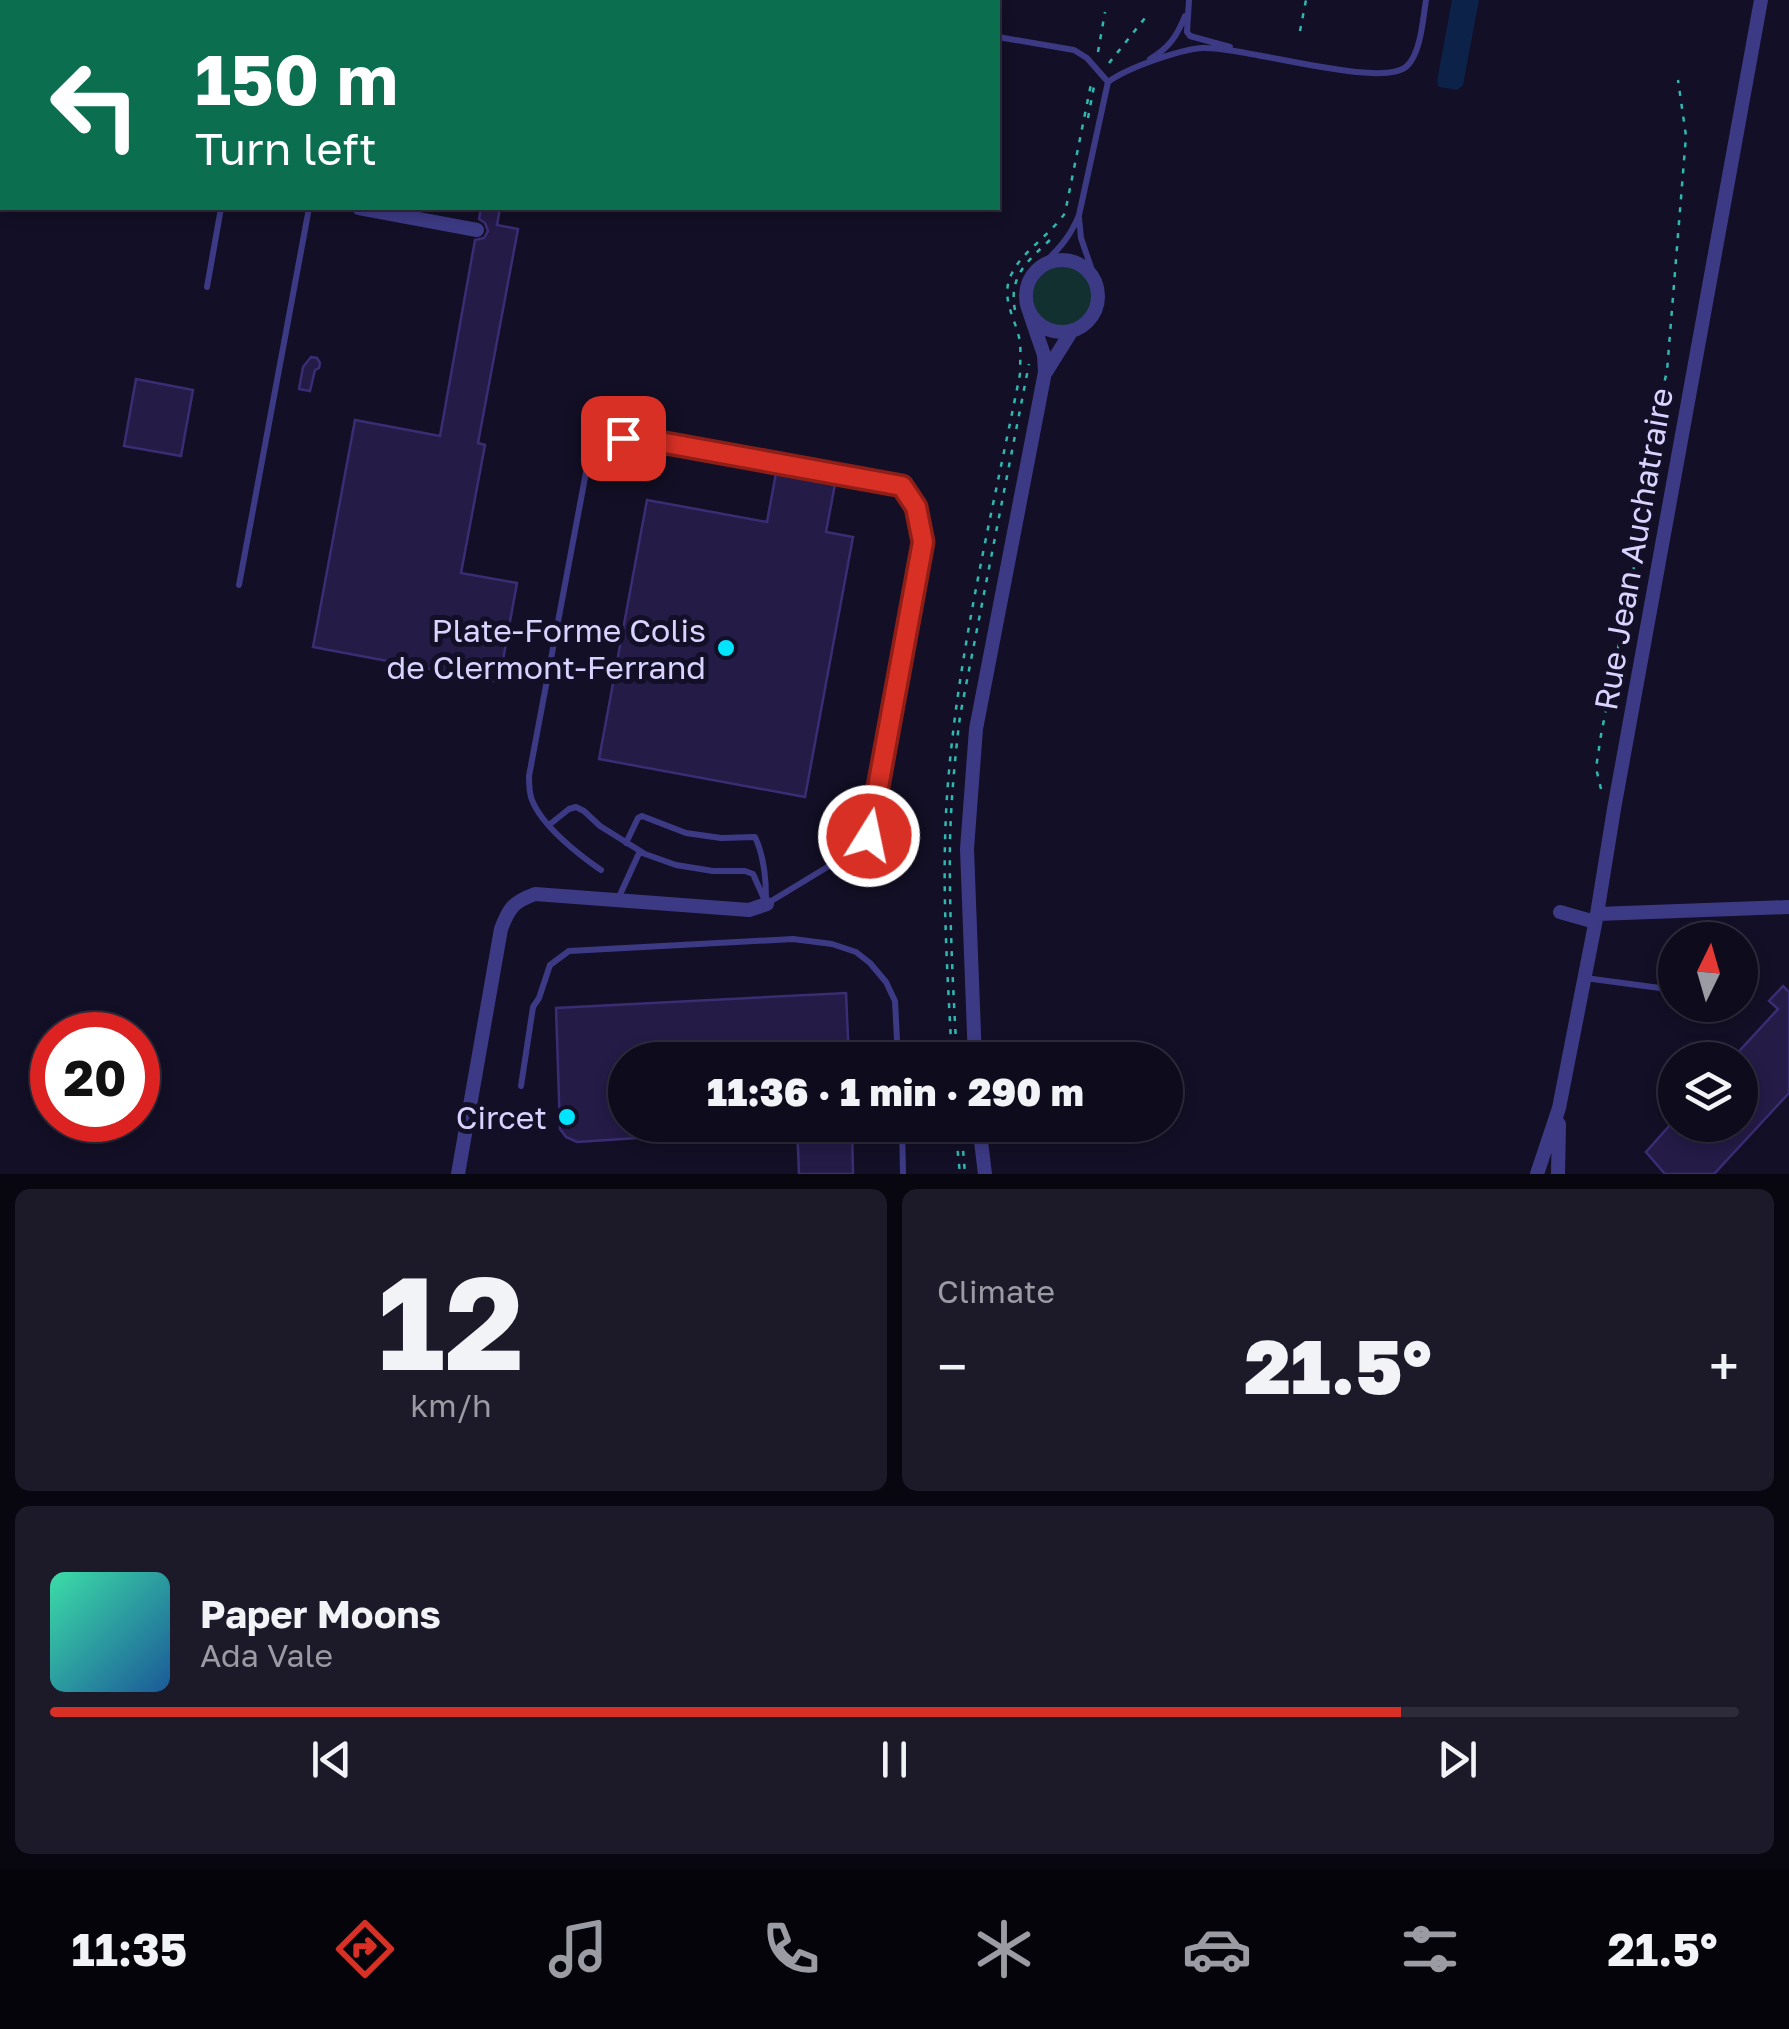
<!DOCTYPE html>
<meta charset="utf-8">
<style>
body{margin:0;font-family:"Golos Text",sans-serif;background:#1c1929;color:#f1f3f6;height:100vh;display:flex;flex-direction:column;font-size:38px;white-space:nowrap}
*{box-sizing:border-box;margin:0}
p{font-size:32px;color:#9b9ba3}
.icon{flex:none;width:55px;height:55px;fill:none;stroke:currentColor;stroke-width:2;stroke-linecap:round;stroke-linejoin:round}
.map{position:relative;height:1174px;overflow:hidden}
.drawer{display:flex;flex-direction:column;gap:15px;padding:15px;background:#08060f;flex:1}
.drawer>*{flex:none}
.hud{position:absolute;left:0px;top:0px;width:1000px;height:210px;box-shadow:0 5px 15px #0003,0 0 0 2px #2e2b3b;background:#0b6e4f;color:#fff;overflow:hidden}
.needle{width:65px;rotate:5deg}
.controls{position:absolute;left:1658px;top:922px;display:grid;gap:20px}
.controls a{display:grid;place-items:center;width:100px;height:100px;border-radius:50%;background:#0e0b1c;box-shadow:0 5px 15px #0003,0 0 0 2px #2e2b3b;font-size:50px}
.speed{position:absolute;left:30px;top:1012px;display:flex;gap:20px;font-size:50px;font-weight:700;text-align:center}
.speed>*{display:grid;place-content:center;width:130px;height:130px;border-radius:50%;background:#0e0b1c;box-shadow:0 5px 15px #0003,0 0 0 2px #2e2b3b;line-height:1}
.speed .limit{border:15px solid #d22;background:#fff;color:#111}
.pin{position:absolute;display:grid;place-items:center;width:85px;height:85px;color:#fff;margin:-42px;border-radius:20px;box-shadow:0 5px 15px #0006}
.me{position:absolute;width:110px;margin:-55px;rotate:10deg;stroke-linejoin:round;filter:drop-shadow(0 0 8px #0008)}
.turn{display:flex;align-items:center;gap:35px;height:210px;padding:0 30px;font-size:45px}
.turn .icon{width:130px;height:130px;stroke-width:2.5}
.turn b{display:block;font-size:70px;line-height:85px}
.big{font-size:75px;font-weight:800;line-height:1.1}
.drawer .card{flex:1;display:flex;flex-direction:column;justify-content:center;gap:15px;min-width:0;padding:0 35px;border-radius:15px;background:#1c1929}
.drawer .dial{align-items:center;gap:0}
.dial b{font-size:130px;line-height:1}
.song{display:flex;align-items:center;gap:30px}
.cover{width:120px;height:120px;border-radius:15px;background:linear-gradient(135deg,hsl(160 70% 55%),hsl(210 70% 35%))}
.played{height:10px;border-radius:5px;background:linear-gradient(90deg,#d93025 80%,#2e2b3b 80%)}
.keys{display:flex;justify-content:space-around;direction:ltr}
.heat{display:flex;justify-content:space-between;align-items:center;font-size:55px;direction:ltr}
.drawer .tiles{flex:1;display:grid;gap:15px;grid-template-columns:1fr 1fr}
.card:last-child{grid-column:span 2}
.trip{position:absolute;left:608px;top:1042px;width:575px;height:100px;border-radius:50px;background:#0e0b1c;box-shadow:0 5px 15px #0003,0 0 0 2px #2e2b3b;font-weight:800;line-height:100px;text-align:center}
.tab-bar{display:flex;height:160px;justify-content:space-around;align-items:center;background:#06040b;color:#9b9ba3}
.tab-bar .icon{width:70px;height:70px}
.tab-bar .active{color:#d93025}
.tab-bar b{font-size:45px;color:#f1f3f6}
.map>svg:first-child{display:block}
.green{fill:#12302f}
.water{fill:#0c2248}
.building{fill:#241b47;stroke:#3b2d73;stroke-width:2.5}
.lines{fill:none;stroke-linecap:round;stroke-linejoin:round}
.path{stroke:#2fb8b0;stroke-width:2.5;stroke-dasharray:5 8;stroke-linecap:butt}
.lane{stroke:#3d3a85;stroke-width:6}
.street{stroke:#3d3a85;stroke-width:14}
.route-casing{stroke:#8d1f18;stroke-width:25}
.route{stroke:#d93025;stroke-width:18}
.poi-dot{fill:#00e5ff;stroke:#130f26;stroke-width:4}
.labels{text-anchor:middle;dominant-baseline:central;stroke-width:10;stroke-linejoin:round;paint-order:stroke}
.street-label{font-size:32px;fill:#d9d4ff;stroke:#130f26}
.poi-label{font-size:32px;fill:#d9d4ff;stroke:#130f26;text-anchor:end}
</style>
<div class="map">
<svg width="1789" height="1174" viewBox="0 0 1789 1174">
<rect width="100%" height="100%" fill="#130f26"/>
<path class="green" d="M1033 296a30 30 0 1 1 60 0a30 30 0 1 1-60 0Z"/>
<path class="water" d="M1452,0H1479L1463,85L1457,90L1439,87L1437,81Z"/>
<path class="building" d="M481,208H500L497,225L518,229L478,443L485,445L461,573L517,583L499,682L313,647L355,420L440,436L475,240L484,238L488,231L485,223L479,219Z
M311,357L317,358L320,363L319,368L315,370L310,391L299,389L303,367Z
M136,379L193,390L181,456L124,446Z
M776,473L835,484L826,532L853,537L805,797L599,759L647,500L767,522Z
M1783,986L1789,992V1093L1714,1174H1665L1646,1152L1670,1125H1740V1060H1731L1778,1009L1769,1001Z
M846,993L849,1060H625V1125H698L699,1134L577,1142L566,1137L560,1129L556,1008Z
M797,1125H852L853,1174H799Z"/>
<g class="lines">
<path class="path" d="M1300,31L1306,0
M1098,52L1105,12
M1109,63L1145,18
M1088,118L1095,81
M0,128L2,130
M1015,310C1008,275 1029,260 1052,238
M1601,789L1596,768L1601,735L1644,516L1645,464L1667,371L1686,136L1678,80
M952,1060C947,964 940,867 949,771C961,638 994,505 1020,374C1020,363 1021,353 1020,342C1016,318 999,298 1012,273C1022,252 1051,234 1065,213L1092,79
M957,1060C953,987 949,914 950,841C951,799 955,757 960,716L1029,364
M955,1125L960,1174
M961,1125L965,1174"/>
<path class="lane" d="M830,0L834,2
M1189,0L1187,32L1190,36L1230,47
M28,2L29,0
M237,2V0
M350,2V0
M998,37L1074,50L1087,58L1108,82
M1150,59C1169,48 1177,36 1185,16
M0,60L2,59
M0,149L2,151
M0,186L2,185
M1079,218L1081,238L1095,279
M1039,268C1057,251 1070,238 1079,215L1108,82C1127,68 1178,50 1202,48C1244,46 1382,90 1407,66C1421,53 1423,18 1426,0
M207,287L221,208
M239,585L309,208
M549,825L569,809L576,807L584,811L600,826L645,854L676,865L713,871H745L753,874L766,903
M626,843L638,818L642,816L686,833L721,838L755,837C764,856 766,877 766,898
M601,870C579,855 542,826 532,800C529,793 529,784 529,776L587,467C611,440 613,438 649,440L902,486L916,507L923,543L869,836L862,846L768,903
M618,899L640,851
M1585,978L1675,990
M521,1086L533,1007L539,998L550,965L569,951L793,939L832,944L856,952L870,963L886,982L895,1001L898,1060
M902,1125L903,1174"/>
<path class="street" d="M0,97L2,99
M359,208L477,230
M1026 296a36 36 0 1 1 72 0a36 36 0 1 1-72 0Z
M1046,372L1071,332
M1560,912L1595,922
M1597,914L1789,907
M975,1060L967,849L976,729L1045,372L1044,355L1030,314
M979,1125L985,1174
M458,1174L501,929C509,908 513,902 535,894L749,910L767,904
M1537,1174L1559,1108L1597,914L1614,809L1761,0
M1558,1174L1559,1124"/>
</g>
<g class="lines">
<defs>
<path id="route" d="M623,438L649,440L902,486L916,507L923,542L869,836"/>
</defs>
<use href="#route" class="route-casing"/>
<use href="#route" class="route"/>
</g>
<g class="poi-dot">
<circle cx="726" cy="648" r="10"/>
<circle cx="567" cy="1117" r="10"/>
</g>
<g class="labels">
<g class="street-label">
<text transform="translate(1633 549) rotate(-80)">Rue Jean Auchatraire</text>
</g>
<g class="poi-label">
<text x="706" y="630">Plate-Forme Colis<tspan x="706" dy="37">de Clermont-Ferrand</tspan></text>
<text x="547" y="1117">Circet</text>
</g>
</g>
</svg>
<div class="controls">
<a><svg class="needle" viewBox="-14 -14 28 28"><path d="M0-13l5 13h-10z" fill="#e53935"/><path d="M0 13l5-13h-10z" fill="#9b9ba3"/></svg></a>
<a><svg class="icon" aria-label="layers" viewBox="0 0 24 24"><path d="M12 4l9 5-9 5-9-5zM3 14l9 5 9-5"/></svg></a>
</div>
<div class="speed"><div class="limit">20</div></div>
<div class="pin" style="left:623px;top:438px;background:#d93025"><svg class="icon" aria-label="arrive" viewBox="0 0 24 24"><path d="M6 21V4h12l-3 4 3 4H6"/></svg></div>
<svg class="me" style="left:869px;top:836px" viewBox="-20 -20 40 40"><circle r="17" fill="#d93025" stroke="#fff" stroke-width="3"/><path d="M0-11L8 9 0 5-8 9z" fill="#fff"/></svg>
<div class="trip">11:36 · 1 min · 290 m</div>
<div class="hud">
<div class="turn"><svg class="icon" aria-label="left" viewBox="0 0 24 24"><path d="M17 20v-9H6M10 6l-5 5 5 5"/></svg><div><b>150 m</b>Turn left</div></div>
</div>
</div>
<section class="drawer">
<div class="tiles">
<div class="card dial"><b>12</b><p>km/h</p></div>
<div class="card"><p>Climate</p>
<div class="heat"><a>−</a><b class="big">21.5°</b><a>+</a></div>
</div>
<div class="card">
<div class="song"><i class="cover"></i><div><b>Paper Moons</b><p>Ada Vale</p></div></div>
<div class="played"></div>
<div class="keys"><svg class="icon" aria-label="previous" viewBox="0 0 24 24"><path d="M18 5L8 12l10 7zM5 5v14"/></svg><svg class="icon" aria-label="pause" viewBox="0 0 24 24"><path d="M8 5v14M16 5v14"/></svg><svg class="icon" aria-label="next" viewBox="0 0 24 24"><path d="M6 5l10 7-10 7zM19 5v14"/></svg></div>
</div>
</div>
</section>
<nav class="tab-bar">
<b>11:35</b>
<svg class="icon active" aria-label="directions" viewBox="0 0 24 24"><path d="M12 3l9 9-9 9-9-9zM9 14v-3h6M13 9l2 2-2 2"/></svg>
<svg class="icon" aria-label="music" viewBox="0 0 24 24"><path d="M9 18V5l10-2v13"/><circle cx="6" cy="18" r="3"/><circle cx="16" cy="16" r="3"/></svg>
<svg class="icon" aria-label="phone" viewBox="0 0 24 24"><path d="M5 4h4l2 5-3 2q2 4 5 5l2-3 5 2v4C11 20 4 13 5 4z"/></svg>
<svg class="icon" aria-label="climate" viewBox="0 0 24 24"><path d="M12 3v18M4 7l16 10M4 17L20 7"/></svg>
<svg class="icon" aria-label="car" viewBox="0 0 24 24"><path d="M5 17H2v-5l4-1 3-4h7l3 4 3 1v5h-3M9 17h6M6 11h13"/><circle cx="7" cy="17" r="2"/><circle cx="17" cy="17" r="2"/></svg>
<svg class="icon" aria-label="filters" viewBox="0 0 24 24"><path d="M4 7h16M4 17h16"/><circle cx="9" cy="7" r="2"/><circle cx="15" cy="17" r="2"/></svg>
<b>21.5°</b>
</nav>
